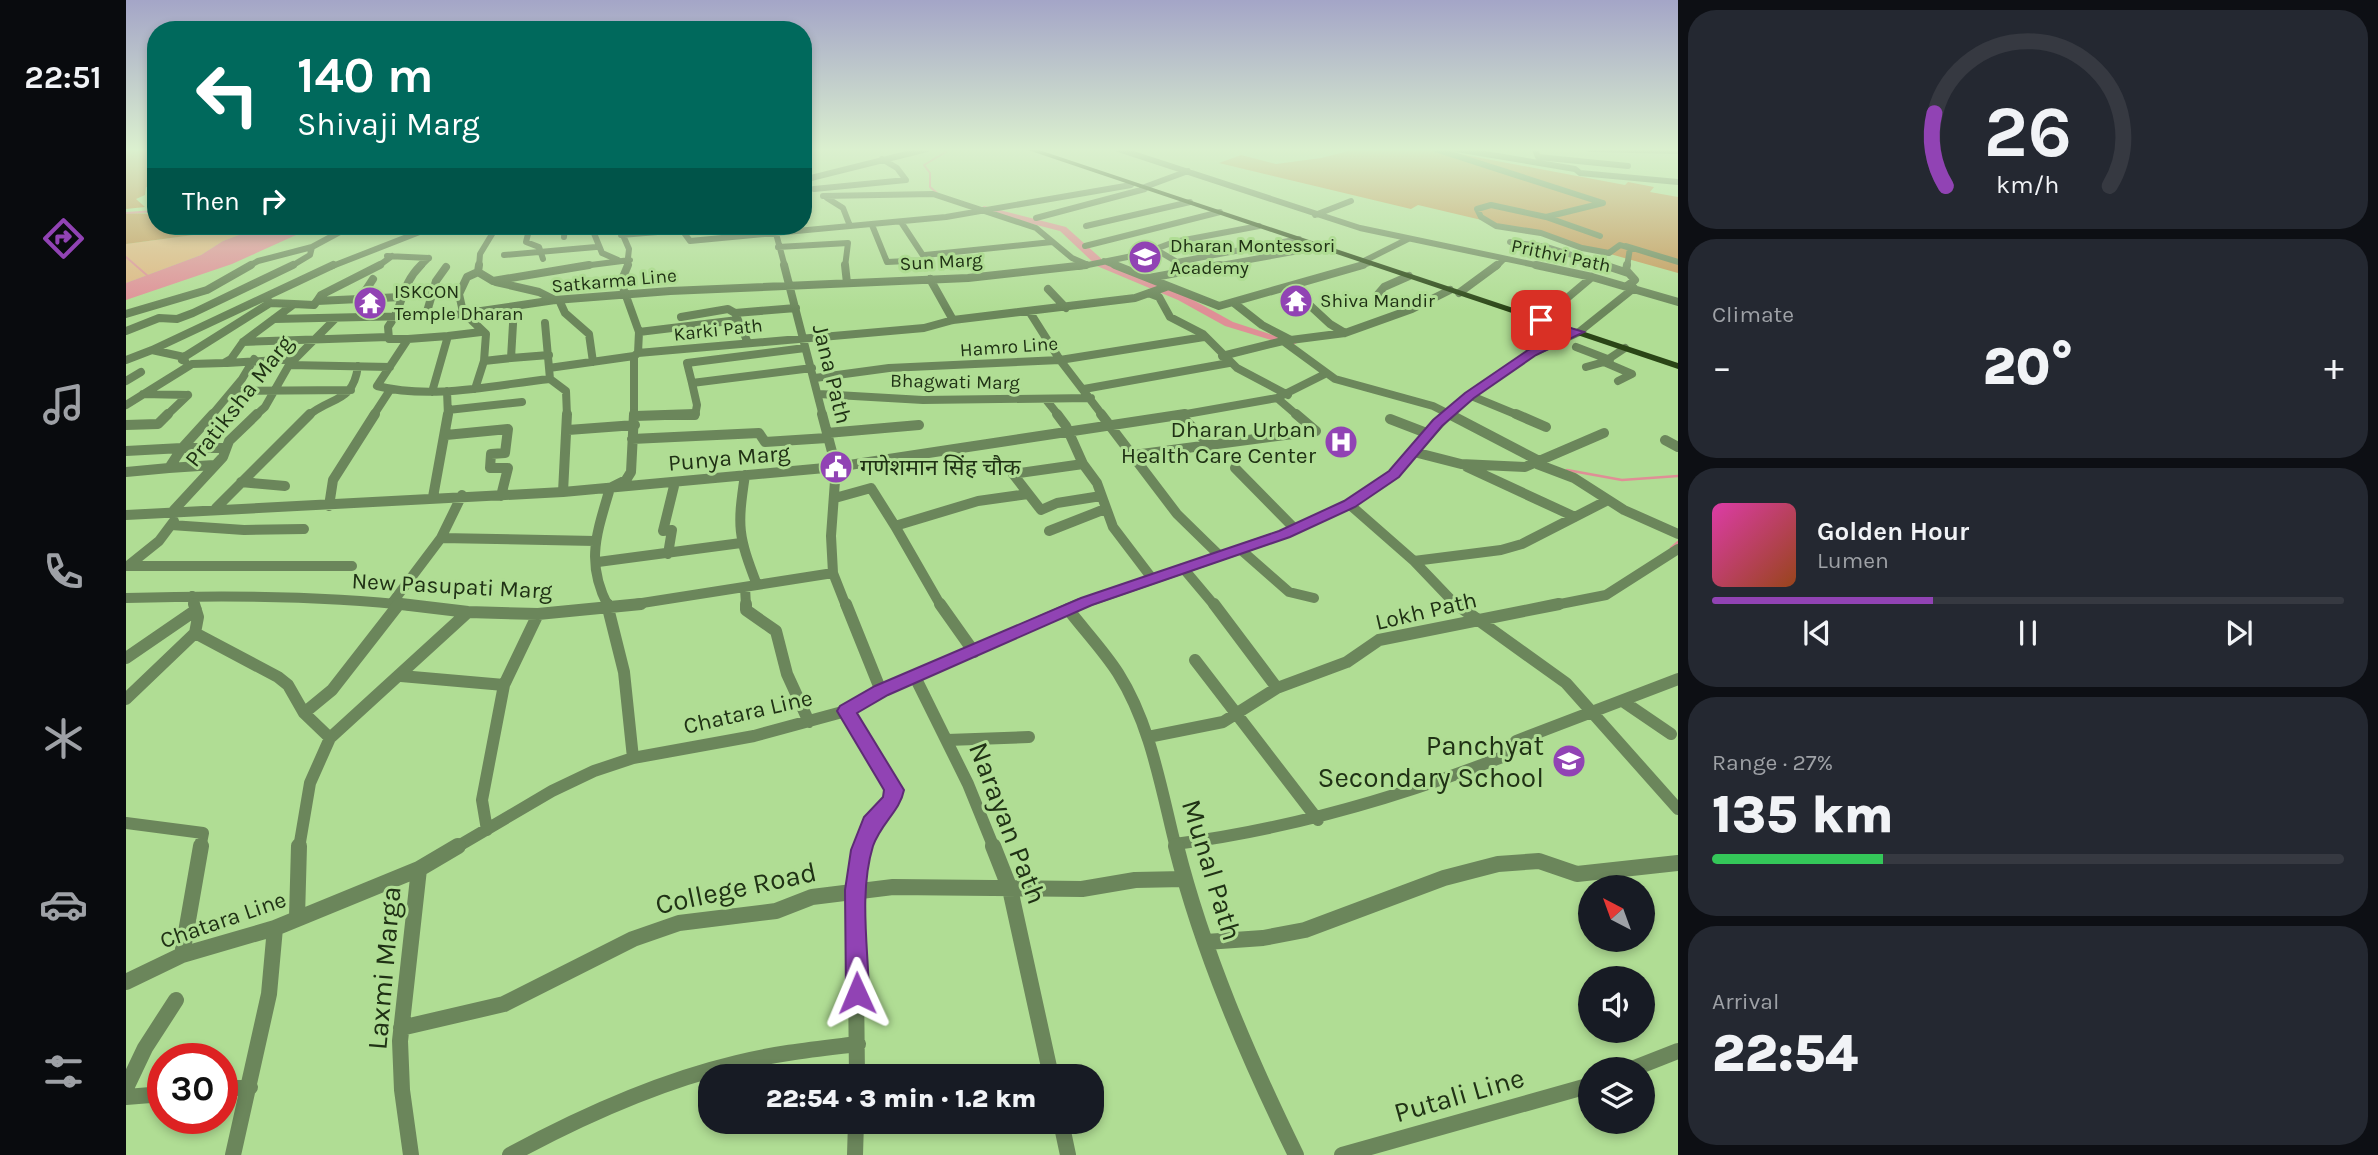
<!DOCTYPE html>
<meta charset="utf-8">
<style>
body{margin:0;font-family:Karla,"Noto Sans Devanagari",sans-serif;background:#242831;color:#f1f3f6;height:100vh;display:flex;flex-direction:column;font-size:26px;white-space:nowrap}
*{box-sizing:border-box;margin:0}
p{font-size:23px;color:#9ea1a6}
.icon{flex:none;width:38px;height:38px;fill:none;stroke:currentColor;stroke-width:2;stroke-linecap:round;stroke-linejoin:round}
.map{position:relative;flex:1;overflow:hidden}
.drawer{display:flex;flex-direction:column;gap:10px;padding:10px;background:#0d0f14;width:700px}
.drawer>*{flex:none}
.hud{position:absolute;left:21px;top:21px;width:665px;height:214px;border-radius:28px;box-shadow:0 4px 10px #0003;background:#00695c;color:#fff;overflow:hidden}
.needle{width:46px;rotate:319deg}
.buttons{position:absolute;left:1452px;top:875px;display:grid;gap:14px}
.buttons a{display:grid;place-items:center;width:77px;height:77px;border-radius:50%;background:#171b24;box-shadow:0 4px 10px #0003;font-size:35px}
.speed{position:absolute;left:21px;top:1043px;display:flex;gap:14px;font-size:35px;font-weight:700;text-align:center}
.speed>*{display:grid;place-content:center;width:91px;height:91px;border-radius:50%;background:#171b24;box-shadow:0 4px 10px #0003;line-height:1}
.speed .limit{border:10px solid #d22;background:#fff;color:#111}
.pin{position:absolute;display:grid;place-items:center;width:60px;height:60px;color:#fff;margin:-30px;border-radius:14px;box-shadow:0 4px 10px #0006}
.me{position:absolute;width:77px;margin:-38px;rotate:359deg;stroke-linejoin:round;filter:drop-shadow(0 0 5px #0008)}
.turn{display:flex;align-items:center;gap:24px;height:147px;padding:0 35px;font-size:32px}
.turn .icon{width:91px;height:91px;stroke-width:2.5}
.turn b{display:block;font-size:49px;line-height:60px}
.then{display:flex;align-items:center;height:66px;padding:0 35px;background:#0003;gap:14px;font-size:26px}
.big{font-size:52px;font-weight:800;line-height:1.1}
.drawer .card{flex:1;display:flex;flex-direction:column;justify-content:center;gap:10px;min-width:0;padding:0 24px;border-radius:28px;background:#242831}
.drawer .dial{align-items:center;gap:0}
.dial svg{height:182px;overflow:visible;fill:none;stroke:#363941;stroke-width:7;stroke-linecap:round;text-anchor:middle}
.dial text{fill:#f1f3f6;stroke:none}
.song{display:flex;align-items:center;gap:21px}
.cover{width:84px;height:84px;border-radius:10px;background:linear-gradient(135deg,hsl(320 70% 55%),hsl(20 70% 35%))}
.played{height:7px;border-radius:4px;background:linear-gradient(90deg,#9143b4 35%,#363941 35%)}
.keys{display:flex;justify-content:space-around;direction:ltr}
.heat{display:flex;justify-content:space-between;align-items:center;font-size:38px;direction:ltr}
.charge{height:10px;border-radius:5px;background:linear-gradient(90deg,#34c759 27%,#363941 0)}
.trip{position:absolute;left:572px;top:1064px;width:406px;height:70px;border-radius:28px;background:#171b24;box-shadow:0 4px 10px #0003;font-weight:800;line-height:70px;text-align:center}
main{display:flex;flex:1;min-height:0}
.tab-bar{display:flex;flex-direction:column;width:126px;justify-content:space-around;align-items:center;background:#090b0e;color:#9ea1a6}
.tab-bar .icon{width:49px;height:49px}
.tab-bar .on{color:#9143b4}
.tab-bar b{font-size:32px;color:#f1f3f6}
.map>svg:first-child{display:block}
.green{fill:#deb580}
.forest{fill:#c39556}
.water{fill:#df8f96}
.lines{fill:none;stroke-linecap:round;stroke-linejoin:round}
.stream-far1{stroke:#df8f96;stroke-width:2}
.stream{stroke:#df8f96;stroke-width:2.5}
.river{fill:#df8f96;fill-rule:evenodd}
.minor-far4{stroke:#6b865b;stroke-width:6}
.minor-far3{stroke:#6b865b;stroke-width:8}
.minor-far2{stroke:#6b865b;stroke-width:10}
.minor-far1{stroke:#6b865b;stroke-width:12}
.minor{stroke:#6b865b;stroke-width:16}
.major{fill:#2a4516;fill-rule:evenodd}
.route{fill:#9143b4;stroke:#5e2c75;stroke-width:2}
.labels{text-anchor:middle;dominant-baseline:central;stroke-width:6;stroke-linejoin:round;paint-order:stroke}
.far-poi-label{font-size:19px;fill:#203215;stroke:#b0dd94;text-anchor:start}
.far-street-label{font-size:19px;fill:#203215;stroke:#b0dd94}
.street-label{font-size:23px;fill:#203215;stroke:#b0dd94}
.poi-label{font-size:23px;fill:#203215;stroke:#b0dd94;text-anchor:end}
.near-poi-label{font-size:28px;fill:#203215;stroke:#b0dd94;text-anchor:end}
.near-street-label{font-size:28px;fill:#203215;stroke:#b0dd94}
</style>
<main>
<nav class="tab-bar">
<b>22:51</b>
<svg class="icon on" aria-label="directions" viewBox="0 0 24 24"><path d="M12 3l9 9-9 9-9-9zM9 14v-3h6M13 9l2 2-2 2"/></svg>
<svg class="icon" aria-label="music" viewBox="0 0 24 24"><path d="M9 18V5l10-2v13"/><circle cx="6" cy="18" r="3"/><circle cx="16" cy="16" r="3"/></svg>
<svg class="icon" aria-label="phone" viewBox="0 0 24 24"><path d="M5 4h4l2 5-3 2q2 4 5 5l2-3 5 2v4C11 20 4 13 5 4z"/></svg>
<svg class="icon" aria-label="climate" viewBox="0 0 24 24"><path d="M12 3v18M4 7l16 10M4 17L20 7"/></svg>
<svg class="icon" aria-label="car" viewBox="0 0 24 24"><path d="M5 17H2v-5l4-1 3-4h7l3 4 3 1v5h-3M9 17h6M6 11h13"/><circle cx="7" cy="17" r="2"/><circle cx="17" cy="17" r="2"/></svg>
<svg class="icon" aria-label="filters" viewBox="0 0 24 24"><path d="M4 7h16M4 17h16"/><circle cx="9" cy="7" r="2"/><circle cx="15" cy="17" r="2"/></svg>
</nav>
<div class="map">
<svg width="1552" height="1155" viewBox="0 0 1552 1155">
<rect width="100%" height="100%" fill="#b0dd94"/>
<path class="green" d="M84,226H121L126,231L97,241L75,255L0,283V244L67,235Z"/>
<path class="forest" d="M0,149H30V189L20,187L19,195L10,199L19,207L0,209Z
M1230,149H1307L1499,185L1502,182L1528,187L1524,192L1552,197V273L1402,231L1292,205L1285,209L1093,163L1115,155L1150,164L1195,158Z
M0,213L29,214L24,221L30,222V226H84L67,235L0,244Z"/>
<path class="water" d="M137,226H190L106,264L0,300V283L75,255L97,241Z"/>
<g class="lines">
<path class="stream-far1" d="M811,193L804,187V173L798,165L820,152L819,149
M0,213L30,211
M107,226L122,236
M0,257L23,277"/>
<path class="stream" d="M1441,470L1496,480L1552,476
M1545,548L1552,542"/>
<path class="river" d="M858,206L940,227L979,262L1060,296L1107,322L1171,343L1165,346L1099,326L1052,300L971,266L934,231L855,211L854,209Z"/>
<path class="minor-far4" d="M992,149L1234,228L1419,267
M1309,149L1477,203
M1330,149L1449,169L1454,173L1552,182
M1409,149L1412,157L1502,166
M1464,149L1552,151
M677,180L801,149
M1016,188L1062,171
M688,189L780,180L771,168L756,159
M697,196L807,194L910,228L946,258L962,265
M701,198L717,208L724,226
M1477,203L1420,217L1365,205L1351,209L1355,217L1370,226L1415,233L1456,248L1483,253L1494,245L1504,248L1501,267
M1189,215L1225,201
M1420,217L1474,236
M910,218L1019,189
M746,225L761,262L800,260L775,222
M333,226L370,228
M404,226L400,242L413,247L417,259
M465,226L476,253L492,260
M493,226L503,249L501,267
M648,226L659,267
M960,226L1064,202
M556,230L594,226
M495,235L556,230L564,241L820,217L1005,185
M438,237L439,226
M1384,242L1421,247L1483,267
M959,246L1094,212
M1500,246L1552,262
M652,247L722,243L719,267
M1029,249L1051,262L1173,239
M378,255L470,247
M799,255L926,242
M261,256L303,258
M978,261L993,267
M1238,261L1282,239
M121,267L132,261L186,247
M164,267L184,255L186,247L225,226
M204,267L309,226
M251,267L266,256
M294,267L303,258
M353,267L354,254L371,226
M449,267L504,260
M952,267L1016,254L1048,242L1133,226
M1084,267L1195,247
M1232,267L1243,263
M1370,267L1377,260"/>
<path class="minor-far3" d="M254,265L195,295L191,301L275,297
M502,265L495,282L513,332L512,353L508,356V416
M658,265L697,416
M719,265L721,283
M989,265L1093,306L1237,265
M1410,265L1466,277L1552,302
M1478,265L1502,273
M1501,265L1500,270L1509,280L1501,286
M352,272L367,281L463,265
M1023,278L1094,265
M804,279L827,320
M370,282L413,292L429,300
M1164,287L1204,324L1219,333
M922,289L940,308
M1333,293L1371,265
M1025,294L1033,297L1044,317L1077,334L1111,368L1162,395
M1252,294L1258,287L1283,276
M234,299L247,279
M434,302L439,313L463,334L467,362
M1108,303L1136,325L1165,340
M168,304L188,305L191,301
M903,311L934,360L977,416
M0,314L81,290L125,265
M300,315L310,281L320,267
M555,317L602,309L609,313
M148,319L328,315L429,300L544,291L842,278L960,265
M1415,320L1466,277
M419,323L423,368
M0,331L33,318L51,319L67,313L167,265
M513,332L612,320
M322,336L282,339L251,386C307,400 367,385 424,379L423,368L508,356
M282,339H263L262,327C279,305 273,287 295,265
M1157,341L1209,379L1307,406L1327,416
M117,342L262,337
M622,343L609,313L670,308
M1450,347L1484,360
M679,348L561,363L566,383L686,368
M26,350L207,265
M512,353L798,328L827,320L1009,298L1040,287
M1096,356L1157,341L1219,333L1286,309L1324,290
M58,357L144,303L140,298
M385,358L423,355
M0,360L26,350L58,357L56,360L59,361
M358,361L385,358L388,307
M101,363L168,359
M163,365L264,367
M1460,367L1478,362
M689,378L763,368L934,360L1078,337
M424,379L440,391L441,416
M0,381L15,372
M1492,381L1506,374L1478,362L1499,348
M349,389L358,361L360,334L337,312L333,294L341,277L352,272L353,265
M958,389L1103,363
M107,391L225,390
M321,391L322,416
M306,392L322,336L355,332
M17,394L62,395
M693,394L797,400L965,398
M1343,395L1394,416
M1151,398L1172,416
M921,401L933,416
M0,405L66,364L98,363L105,359L117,342L168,304L144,303
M322,410L396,402
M40,416L62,395
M85,416L116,379L128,359
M129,416L139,407L163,365L210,318
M182,416C205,396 227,404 232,366
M247,416L264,390
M509,416H569L571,405L566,383
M1049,416L1151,398L1199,374
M1320,416L1343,395L1406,353L1453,332L1508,288"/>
<path class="minor-far2" d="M696,414L710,467L705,536L707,573L720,606
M931,414L940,426L957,464L971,483L987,527L1025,577
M975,414L1051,514L1094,556
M1170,414L1190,431
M1323,414L1415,462
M1390,414L1420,427
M509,416L569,414
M1055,416L1086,447
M1264,419L1303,434
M0,425L32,424L42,414
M442,430L509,425
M701,433L793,425
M320,435L382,429L379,453L365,454L364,468H382L375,496
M506,439L633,433L639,442L701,438
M1539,440L1552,447
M56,448L87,414
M56,448H99
M0,451L56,448L43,468L0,472
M1288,452L1335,464L1399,467L1478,433
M1008,455L1190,431
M957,464L887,474L915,510L931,503L975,496
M1411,464L1448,478L1498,510L1552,534
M1341,467L1449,517
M43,468L88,465
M1109,468L1169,529
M619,475C611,528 612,535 631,585
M115,482L159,486
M437,492L441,414
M307,497L322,414
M709,498L745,488L769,526
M1223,504L1288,561L1331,606
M203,506L207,480L249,414
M90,508L184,414
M48,510L97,457L103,441L131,414
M0,515L437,492L710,467L1059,414
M45,525L118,530L178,529
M923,531L979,509
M315,538L469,541
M1114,549L1163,592L1188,598
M542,554L546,530L537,531L549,482
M1288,561L1375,550L1396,544L1482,500
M472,562L615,543
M3,565L33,541L48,521
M0,566H226
M1057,568L1089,606
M619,587L620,606
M66,596L69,606
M0,598C96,595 195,595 290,606
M266,603L315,538L336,495
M271,606L273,604
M482,606C459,562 471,533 484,488L500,480L505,472L508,414
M497,606L707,573
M815,606L769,526L852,501L902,494
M950,606L1158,534L1223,504L1268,474L1322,414
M1424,606L1480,595L1552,549"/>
<path class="minor-far1" d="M68,604L72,617L69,633L152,677L162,685L178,713L204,738L184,783L173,848
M275,604L342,612L412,614L515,604
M481,604L498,672L507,758
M620,604V610L650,631L661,674L683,722
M720,604L755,691
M814,604L848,652
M1088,604L1151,688
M1330,604L1440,683L1552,809
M942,609C958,630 978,651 992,673C1025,725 1035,789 1050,848
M0,658L70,610
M1069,660L1192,820
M275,676L378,685
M789,677L842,784L868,848
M0,699L69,633
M1498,702L1545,734
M720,711L768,790L766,800L746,822L737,848
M178,713L206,690L273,604
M1022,737L1097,722L1151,688L1221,662L1253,640L1433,604
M204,738L342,612
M821,740L903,737
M0,823L77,833L74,848
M361,830L356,800L378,685L412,614
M1049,844C1165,829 1275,797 1384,754L1390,741L1552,679
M329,848L426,791L468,771L507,758L628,736L720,711L755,691L954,604"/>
<path class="minor" d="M867,846L884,889L925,1076
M1050,846C1077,953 1122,1057 1170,1155
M171,917L173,846
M1080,942L1137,938L1179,930L1318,878L1372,864L1413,861L1451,874L1552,863
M56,955L75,846
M0,982L56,955L149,928L293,869L332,846
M275,1028L378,1004L507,939L553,923L650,911L686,897L767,887L956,889L1009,880L1058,879
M1506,1069L1552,1051
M731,1076L729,890L737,846
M0,1088L19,1048L50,1000
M96,1089L124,1087
M0,1097L37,1094
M935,1122L942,1155
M107,1155L143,994L149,928
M285,1155L276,1090L274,1041L293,869
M384,1155C456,1116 531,1082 611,1063C651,1053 691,1049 732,1044
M729,1155L730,1122
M1216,1155L1465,1085"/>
<path class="major" d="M899,149H910L1552,363V369Z"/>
</g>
<linearGradient id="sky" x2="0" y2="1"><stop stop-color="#a4a5c7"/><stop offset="0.48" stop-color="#dbf0cf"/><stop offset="1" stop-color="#dbf0cf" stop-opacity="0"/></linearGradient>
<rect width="1552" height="311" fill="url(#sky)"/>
<path class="route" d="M1411,318L1458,332L1410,355L1348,398L1316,426L1273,477L1229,507L1164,537L966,605L762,695L731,713L778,790C774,811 755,823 747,846C733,892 742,946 743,993L740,1001L731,1004L723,1001L720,993L719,890L725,850L738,817L757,797L758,790L711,711L714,706L749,686L955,598L1153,531L1218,501L1263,471L1307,420L1339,393L1402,350L1442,333L1411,322Z"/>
<defs>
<symbol id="school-disc" viewBox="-11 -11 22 22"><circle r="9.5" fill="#9143b4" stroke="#b0dd94"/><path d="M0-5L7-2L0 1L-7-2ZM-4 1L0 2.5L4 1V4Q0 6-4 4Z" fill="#fff"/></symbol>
<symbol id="temple-disc" viewBox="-11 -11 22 22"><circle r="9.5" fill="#9143b4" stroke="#b0dd94"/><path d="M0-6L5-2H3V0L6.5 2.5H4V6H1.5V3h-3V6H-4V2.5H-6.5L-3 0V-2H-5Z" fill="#fff"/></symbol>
<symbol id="hospital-disc" viewBox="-11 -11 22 22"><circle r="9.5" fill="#9143b4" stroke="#b0dd94"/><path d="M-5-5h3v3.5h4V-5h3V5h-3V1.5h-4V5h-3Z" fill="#fff"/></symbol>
<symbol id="civic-disc" viewBox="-11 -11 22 22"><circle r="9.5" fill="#9143b4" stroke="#b0dd94"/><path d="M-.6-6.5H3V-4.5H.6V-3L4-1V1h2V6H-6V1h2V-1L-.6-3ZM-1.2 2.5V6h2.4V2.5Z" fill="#fff"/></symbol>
</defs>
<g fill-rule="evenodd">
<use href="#school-disc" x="1000" y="238" width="38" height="38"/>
<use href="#temple-disc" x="1151" y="282" width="38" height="38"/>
<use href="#temple-disc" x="225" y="284" width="38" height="38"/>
<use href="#hospital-disc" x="1196" y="423" width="38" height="38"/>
<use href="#civic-disc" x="691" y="448" width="38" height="38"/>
<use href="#school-disc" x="1424" y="742" width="38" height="38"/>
</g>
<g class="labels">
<g class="far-poi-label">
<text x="1044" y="246">Dharan Montessori<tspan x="1044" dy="22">Academy</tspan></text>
<text x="268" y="292">ISKCON<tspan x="268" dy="22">Temple Dharan</tspan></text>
<text x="1194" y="301">Shiva Mandir</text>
</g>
<g class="far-street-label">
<text transform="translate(1435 256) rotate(12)">Prithvi Path</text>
<text transform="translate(815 262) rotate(-3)">Sun Marg</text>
<text transform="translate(488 281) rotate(-5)">Satkarma Line</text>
<text transform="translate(592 330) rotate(-6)">Karki Path</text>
<text transform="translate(883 347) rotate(-4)">Hamro Line</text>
<text transform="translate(829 382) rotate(1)">Bhagwati Marg</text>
</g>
<g class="street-label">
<text transform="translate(706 374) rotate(76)">Jana Path</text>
<text transform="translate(113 401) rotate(-52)">Pratiksha Marg</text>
<text transform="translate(603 458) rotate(-5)">Punya Marg</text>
<text transform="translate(326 586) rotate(3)">New Pasupati Marg</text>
<text transform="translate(1300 611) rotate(-13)">Lokh Path</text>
<text transform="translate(622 712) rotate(-13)">Chatara Line</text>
<text transform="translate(97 920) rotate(-19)">Chatara Line</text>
</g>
<g class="poi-label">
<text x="1190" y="429">Dharan Urban<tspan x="1190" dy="26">Health Care Center</tspan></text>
<text x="734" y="467" text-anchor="start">गणेशमान सिंह चौक</text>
</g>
<g class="near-poi-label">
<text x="1418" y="745">Panchyat<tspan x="1418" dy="32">Secondary School</tspan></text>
</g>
<g class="near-street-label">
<text transform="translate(882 823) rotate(69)">Narayan Path</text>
<text transform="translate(1086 870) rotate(73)">Munal Path</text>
<text transform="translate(610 888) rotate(-12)">College Road</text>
<text transform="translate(258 968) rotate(-85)">Laxmi Marga</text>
<text transform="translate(1333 1095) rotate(-16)">Putali Line</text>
</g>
</g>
</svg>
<div class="buttons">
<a><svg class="needle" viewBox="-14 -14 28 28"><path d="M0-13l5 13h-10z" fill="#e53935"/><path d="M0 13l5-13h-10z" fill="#9ea1a6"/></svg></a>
<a><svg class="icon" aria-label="sound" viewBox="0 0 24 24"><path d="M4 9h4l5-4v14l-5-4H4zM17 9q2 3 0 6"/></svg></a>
<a><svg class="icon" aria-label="layers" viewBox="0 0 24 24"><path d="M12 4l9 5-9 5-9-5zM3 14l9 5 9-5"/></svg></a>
</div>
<div class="speed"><div class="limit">30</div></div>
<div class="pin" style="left:1415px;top:320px;background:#d93025"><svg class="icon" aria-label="arrive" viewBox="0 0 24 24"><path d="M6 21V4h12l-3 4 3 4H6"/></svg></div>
<svg class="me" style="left:731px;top:993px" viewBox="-20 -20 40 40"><path d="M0-17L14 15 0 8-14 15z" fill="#9143b4" stroke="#fff" stroke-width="4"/></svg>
<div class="trip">22:54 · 3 min · 1.2 km</div>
<div class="hud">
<div class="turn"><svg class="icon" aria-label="left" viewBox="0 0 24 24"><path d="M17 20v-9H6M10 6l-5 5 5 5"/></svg><div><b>140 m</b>Shivaji Marg</div></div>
<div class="then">Then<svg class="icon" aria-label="right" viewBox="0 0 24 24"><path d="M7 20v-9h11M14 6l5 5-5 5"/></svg></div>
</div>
</div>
<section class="drawer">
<div class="card dial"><svg viewBox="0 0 100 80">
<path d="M14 69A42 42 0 1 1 86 69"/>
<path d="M14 69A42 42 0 0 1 9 37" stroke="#9143b4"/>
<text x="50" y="56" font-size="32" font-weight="700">26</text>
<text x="50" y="72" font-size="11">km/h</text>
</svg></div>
<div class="card"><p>Climate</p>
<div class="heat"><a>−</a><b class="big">20°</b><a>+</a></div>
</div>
<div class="card">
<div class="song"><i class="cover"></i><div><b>Golden Hour</b><p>Lumen</p></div></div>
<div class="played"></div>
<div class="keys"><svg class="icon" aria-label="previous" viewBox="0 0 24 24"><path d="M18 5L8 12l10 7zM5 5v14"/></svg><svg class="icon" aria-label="pause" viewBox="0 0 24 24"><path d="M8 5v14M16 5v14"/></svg><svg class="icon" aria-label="next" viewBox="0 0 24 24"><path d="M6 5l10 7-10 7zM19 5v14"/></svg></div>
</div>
<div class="card"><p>Range · 27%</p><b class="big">135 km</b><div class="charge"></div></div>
<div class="card"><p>Arrival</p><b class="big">22:54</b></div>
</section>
</main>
